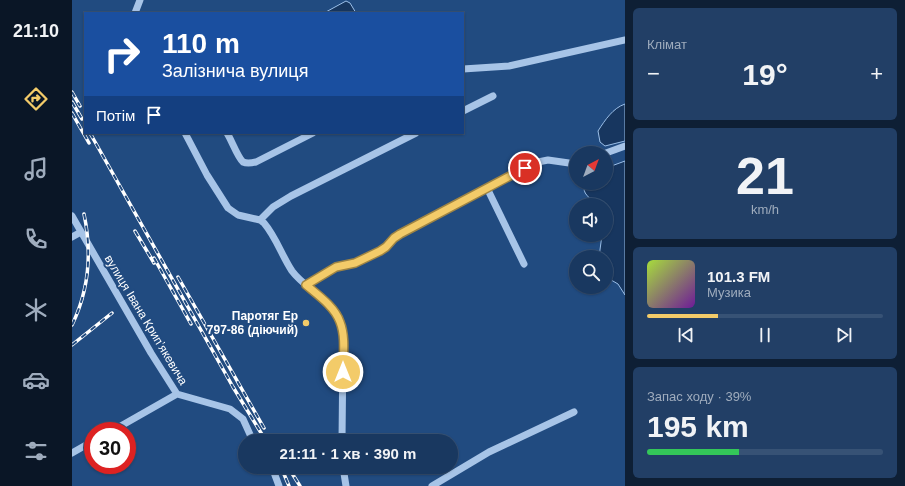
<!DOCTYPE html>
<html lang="uk">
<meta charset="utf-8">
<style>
body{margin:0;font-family:Arial,sans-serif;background:#223f66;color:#f1f3f6;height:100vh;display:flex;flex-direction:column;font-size:15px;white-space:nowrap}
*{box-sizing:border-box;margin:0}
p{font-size:13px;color:#9facbd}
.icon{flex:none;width:22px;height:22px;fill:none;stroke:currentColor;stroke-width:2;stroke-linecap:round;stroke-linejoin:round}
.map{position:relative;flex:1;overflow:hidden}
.panel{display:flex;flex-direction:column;gap:8px;padding:8px;background:#0e1f35;width:280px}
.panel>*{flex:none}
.top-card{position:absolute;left:12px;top:12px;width:380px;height:122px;border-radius:0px;box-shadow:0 1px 3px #0004,0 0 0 1px #375275;background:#1a4fa0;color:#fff;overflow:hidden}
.needle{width:26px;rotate:41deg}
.buttons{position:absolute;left:497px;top:146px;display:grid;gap:8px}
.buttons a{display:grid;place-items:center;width:44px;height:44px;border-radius:50%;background:#193860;box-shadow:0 1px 3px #0004,0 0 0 1px #375275;font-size:20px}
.speed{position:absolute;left:12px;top:422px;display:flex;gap:8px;font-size:20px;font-weight:700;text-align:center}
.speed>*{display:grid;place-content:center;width:52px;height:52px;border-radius:50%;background:#193860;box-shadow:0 1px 3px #0004,0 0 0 1px #375275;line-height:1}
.speed .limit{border:6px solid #d22;background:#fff;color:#111}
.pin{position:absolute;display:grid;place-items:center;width:34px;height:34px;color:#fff;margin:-17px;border:2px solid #fff;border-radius:50%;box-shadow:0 1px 4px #0007}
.me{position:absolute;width:44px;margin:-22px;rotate:0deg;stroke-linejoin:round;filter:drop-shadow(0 0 3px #0008)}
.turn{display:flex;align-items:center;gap:14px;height:84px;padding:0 12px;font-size:18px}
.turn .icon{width:52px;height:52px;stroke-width:2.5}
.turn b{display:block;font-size:28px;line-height:34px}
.then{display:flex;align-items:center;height:38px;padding:0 12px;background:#0003;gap:8px;font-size:15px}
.big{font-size:30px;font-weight:700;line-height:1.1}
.panel .widget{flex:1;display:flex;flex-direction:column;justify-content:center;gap:6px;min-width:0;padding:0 14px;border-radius:6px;background:#223f66}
.panel .dial{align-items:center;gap:0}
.dial b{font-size:52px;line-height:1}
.song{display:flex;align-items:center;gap:12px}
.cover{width:48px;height:48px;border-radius:6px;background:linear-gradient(135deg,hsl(80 70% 55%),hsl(280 70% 35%))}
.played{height:4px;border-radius:2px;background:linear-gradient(90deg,#f3cb69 30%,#375275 30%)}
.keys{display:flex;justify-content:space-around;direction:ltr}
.heat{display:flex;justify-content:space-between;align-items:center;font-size:22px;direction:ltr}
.charge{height:6px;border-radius:3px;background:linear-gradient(90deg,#34c759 39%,#375275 0)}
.trip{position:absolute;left:166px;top:434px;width:220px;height:40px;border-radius:20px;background:#193860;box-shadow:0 1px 3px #0004,0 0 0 1px #375275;font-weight:700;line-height:40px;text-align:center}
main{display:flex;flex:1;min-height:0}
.dock{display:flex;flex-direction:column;width:72px;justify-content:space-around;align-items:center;background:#0a1626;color:#9facbd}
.dock .icon{width:28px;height:28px}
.dock .on{color:#f3cb69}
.dock b{font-size:18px;color:#f1f3f6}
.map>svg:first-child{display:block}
.water{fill:#17365f;stroke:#9bbfe8}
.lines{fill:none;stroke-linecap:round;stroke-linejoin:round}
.minor{stroke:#a7c4e7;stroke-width:7}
.rail-casing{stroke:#fff;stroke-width:3.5}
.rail{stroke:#214b80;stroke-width:2;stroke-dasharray:6;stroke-linecap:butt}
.route-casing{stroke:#9e8444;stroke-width:10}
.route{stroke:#f3cb69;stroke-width:7}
.poi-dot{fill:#f3cb69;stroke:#214b80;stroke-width:1.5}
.labels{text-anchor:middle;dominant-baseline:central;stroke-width:4;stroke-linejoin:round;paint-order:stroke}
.poi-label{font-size:12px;font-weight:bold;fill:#fff;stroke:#214b80;text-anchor:end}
.street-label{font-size:12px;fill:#fff;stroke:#214b80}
</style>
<main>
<nav class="dock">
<b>21:10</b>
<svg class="icon on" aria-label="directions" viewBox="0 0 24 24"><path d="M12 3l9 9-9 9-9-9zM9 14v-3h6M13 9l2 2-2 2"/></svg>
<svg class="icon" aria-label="music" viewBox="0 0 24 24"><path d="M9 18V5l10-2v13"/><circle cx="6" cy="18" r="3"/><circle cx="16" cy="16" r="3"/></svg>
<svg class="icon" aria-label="phone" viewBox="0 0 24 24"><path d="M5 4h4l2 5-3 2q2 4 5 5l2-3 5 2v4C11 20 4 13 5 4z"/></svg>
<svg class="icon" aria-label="climate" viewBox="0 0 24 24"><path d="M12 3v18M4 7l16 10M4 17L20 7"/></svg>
<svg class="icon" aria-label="car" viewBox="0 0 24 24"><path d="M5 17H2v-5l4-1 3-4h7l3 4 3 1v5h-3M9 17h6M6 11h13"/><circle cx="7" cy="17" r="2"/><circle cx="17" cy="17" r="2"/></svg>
<svg class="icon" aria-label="filters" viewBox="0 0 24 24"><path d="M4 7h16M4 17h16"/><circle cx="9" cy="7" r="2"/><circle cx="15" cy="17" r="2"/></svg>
</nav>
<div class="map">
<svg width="553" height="486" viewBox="0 0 553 486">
<rect width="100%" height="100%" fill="#214b80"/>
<path class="water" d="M274,1L278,3L284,13H252Z
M553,104V141L533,146L528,142L526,131C533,120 541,108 553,104Z
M553,161V295L546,284L534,277V257H527L530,235H534V205H521C519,195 509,196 513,183H534V168Z"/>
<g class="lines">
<path class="minor" d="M63,13L68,0
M391,69L437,66L553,40
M391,111L421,96
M113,133L135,175L156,208L166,215L188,220L192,223C204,237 210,256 220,271C233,289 262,301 269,322C271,329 271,337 271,344L270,441
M155,133C159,139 166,158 171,162C175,164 180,163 184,162L241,133
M534,153L553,146
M415,188L452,264
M0,216L79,353L105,394L158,409L171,419L181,441
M188,220L201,207L219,196L344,133
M0,237L9,232
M234,285L264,267L283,263L308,251L314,247L322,238L328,234L466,162L476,160L504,164
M40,431L105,394
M0,453L21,441
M200,467L207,486
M271,467L274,486
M360,486L417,452L502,412"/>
<defs>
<path id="rail" d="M0,92L8,106
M0,102L10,119
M0,113L17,143
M18,133L161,387L194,441
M63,231L82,263
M82,258L119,324
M106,277L192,428
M0,325C17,290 20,252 12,214
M0,345L40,313
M209,467L217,486
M216,467L228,486"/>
</defs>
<use href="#rail" class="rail-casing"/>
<use href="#rail" class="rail"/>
</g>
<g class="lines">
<defs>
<path id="route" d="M271,372C271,356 274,337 268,322C263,307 246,295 234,285L264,267L283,263L308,251L314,247L322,238L328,234L453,168"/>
</defs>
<use href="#route" class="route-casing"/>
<use href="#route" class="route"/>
</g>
<circle class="poi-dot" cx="234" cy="323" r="4"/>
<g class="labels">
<g class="poi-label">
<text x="226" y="316">Паротяг Ер<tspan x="226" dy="14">797-86 (діючий)</tspan></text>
</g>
<g class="street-label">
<text transform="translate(74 320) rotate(59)">вулиця Івана Крипʼякевича</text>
</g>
</g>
</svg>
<div class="buttons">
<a><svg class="needle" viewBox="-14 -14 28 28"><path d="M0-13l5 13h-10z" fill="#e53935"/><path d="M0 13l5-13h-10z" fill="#9facbd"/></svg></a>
<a><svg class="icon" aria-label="sound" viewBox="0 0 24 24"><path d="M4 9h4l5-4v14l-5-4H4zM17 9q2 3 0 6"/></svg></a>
<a><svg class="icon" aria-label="search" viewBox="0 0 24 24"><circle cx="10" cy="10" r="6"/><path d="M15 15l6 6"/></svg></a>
</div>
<div class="speed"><div class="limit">30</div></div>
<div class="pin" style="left:453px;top:168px;background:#d93025"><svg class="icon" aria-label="arrive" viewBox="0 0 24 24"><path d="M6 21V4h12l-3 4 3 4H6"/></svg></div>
<svg class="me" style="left:271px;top:372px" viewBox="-20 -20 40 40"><circle r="17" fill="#f3cb69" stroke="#fff" stroke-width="3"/><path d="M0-11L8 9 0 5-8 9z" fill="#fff"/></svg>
<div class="trip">21:11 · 1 хв · 390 m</div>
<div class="top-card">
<div class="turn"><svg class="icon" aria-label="right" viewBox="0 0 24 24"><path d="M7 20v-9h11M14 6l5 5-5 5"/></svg><div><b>110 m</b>Залізнича вулиця</div></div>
<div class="then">Потім<svg class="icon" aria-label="arrive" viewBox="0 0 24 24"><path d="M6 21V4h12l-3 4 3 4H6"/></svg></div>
</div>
</div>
<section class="panel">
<div class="widget"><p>Клімат</p>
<div class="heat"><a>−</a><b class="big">19°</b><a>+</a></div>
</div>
<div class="widget dial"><b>21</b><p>km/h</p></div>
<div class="widget">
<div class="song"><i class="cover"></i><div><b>101.3 FM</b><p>Музика</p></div></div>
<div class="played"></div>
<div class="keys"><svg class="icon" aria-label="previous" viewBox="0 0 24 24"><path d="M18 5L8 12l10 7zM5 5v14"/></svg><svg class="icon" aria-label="pause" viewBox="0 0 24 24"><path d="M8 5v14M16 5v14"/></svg><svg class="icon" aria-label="next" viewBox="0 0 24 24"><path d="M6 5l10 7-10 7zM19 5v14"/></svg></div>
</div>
<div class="widget"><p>Запас ходу · 39%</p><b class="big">195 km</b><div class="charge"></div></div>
</section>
</main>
